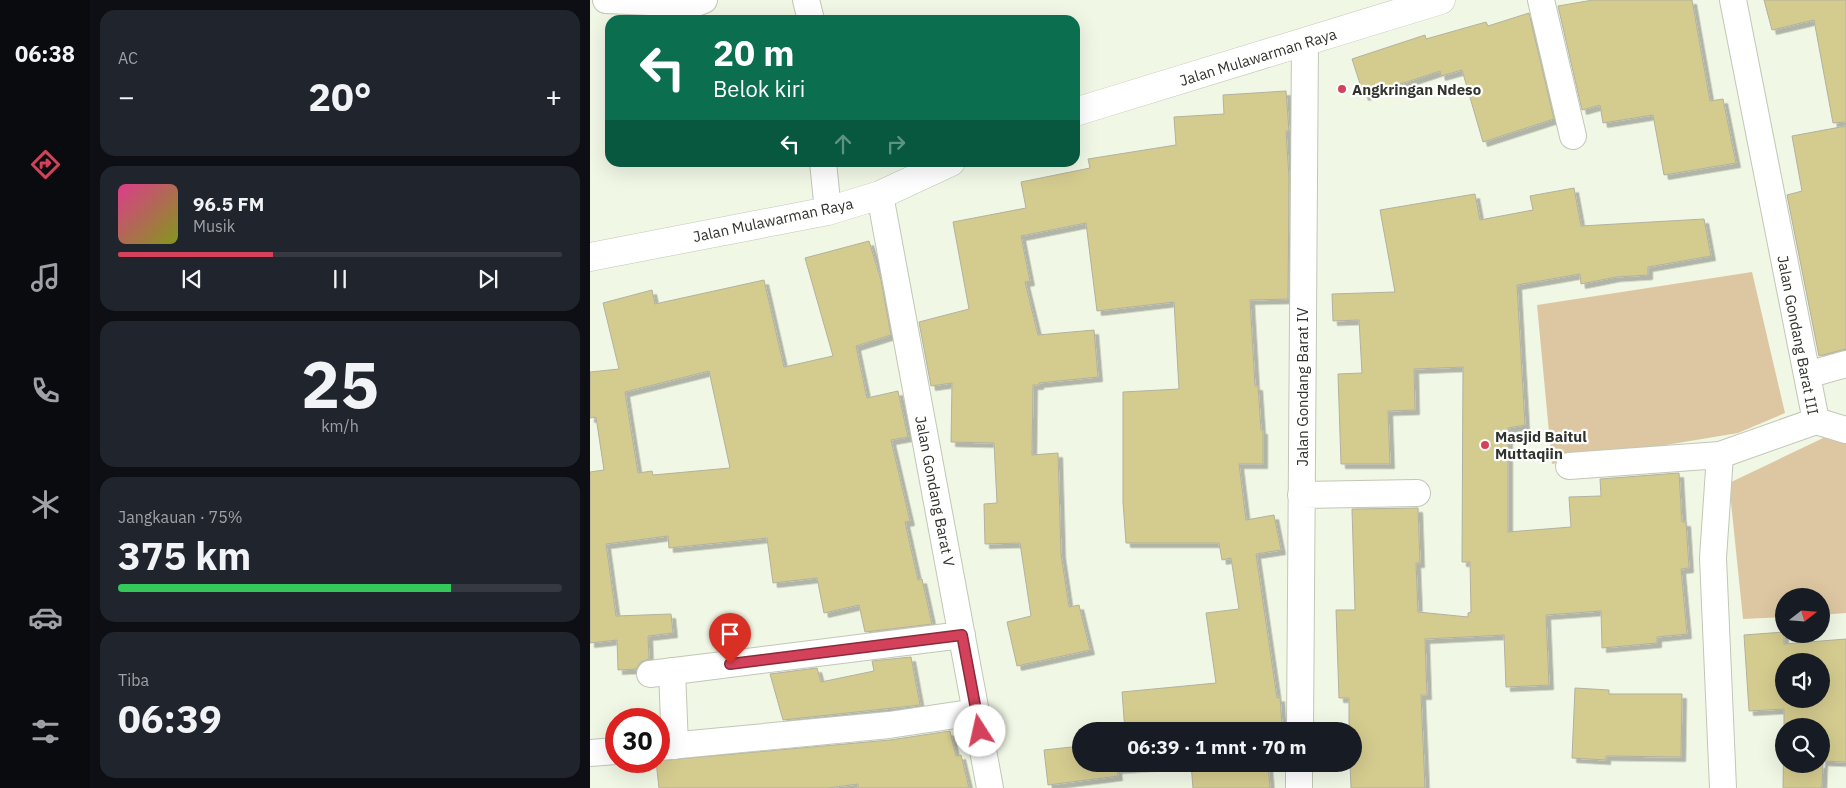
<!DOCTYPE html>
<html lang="id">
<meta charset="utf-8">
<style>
body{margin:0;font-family:"IBM Plex Sans",sans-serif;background:#20242c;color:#f1f3f6;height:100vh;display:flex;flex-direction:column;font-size:19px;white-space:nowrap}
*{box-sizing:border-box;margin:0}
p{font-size:16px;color:#9ea1a6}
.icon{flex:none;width:28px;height:28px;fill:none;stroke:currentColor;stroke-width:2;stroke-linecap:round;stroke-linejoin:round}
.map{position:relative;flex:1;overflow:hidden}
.drawer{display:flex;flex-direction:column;gap:10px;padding:10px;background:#0d0f14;width:500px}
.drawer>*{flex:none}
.top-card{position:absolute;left:15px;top:15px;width:475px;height:152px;border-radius:15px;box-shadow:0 5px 20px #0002;background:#0b6e4f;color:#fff;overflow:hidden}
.needle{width:32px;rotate:73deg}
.fabs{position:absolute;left:1185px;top:588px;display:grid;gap:10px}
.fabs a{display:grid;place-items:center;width:55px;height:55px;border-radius:50%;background:#171b24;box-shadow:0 5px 20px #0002;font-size:25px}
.speed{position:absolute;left:15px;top:708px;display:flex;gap:10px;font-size:25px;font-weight:700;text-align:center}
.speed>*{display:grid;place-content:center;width:65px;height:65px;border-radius:50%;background:#171b24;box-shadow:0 5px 20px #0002;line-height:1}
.speed .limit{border:8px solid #d22;background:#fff;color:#111}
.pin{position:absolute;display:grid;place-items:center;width:42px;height:42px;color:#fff;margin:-51px -21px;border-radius:50% 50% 50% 0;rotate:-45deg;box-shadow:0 0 5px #0007}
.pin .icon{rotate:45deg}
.me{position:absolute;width:55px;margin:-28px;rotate:350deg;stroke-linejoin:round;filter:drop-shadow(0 0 4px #0008)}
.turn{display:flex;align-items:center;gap:18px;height:105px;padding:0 25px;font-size:22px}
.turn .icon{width:65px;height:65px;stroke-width:2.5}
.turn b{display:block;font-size:35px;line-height:42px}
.lanes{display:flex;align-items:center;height:48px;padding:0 25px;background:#0003;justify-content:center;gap:25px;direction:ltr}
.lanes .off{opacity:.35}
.big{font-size:38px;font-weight:800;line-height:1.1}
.drawer .card{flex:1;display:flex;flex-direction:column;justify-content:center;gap:8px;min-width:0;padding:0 18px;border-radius:15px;background:#20242c}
.drawer .dial{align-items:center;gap:0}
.dial b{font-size:65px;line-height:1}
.song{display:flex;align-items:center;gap:15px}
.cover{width:60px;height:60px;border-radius:8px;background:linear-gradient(135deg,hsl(330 70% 55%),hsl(70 70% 35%))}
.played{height:5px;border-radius:2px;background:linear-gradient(90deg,#d3425a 35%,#363941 35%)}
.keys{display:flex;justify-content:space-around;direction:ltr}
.heat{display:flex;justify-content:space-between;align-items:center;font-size:28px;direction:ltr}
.charge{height:8px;border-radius:4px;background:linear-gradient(90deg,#34c759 75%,#363941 0)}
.trip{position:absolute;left:482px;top:722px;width:290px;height:50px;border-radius:25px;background:#171b24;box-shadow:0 5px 20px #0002;font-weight:800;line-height:50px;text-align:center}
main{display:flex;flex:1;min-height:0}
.menu{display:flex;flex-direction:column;width:90px;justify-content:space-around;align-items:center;background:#090b0e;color:#9ea1a6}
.menu .icon{width:35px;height:35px}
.menu .selected{color:#d3425a}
.menu b{font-size:22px;color:#f1f3f6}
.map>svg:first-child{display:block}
.green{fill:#ddc7a2}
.building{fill:#d4cb8f;stroke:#b3b19f;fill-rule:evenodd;filter:url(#shadow)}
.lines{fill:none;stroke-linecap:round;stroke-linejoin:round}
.minor-casing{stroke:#c1c7b6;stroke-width:28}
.secondary-casing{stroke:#c1c7b6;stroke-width:29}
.minor{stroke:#fff;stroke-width:26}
.secondary{stroke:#fff;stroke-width:28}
.route-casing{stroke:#892b3a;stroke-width:12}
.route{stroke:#d3425a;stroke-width:9}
.poi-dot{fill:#d3425a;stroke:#fff;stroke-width:2}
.labels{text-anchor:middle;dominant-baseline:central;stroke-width:4.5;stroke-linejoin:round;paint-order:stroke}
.street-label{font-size:15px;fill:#31332d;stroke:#fff}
.poi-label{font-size:15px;font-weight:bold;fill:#31332d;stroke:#fff;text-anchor:start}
</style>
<main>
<nav class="menu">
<b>06:38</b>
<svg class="icon selected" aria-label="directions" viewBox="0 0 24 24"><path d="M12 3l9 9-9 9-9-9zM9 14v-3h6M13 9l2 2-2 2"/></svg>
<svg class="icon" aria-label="music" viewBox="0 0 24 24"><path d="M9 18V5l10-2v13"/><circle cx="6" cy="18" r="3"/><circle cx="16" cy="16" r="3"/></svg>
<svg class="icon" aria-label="phone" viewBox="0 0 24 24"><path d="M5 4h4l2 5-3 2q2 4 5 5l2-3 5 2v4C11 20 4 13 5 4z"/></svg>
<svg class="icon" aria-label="climate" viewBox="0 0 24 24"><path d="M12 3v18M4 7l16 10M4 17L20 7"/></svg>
<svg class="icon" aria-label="car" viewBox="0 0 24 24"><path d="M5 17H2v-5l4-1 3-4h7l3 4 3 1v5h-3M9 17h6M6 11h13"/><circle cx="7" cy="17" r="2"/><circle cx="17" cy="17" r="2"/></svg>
<svg class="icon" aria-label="filters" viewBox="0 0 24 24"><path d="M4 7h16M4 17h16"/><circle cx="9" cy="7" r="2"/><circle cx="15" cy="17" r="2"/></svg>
</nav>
<section class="drawer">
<div class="card"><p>AC</p>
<div class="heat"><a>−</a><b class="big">20°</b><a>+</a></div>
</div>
<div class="card">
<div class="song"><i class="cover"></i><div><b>96.5 FM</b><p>Musik</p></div></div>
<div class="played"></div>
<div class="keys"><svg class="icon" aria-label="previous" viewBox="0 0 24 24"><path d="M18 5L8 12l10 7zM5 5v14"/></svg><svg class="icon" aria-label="pause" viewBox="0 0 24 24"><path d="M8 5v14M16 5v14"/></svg><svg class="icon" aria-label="next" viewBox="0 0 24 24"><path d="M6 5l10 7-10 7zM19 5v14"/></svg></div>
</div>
<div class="card dial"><b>25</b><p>km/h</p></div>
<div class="card"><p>Jangkauan · 75%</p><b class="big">375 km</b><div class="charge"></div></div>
<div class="card"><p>Tiba</p><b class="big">06:39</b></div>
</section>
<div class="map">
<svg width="1256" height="788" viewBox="0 0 1256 788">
<defs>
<filter id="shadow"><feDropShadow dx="4.5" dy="4.5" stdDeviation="0" flood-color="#0004"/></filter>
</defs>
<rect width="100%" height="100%" fill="#f1f7e5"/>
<path class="green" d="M1162,272L1195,413L1148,433L962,464L947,305Z
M1250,430L1256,437V613L1231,615V596H1194V617L1153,619L1139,483Z"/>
<path class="building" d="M1003,0H1102L1120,101L1133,99L1146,163L1074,175L1063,115L1013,123L1010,105L992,110L968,6Z
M1174,0H1256V122L1243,123L1224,20L1182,30Z
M939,13L964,119L893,142L872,70L851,76L850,71L774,96L762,59L835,35L836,39L896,22L898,26Z
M696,91L699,131H696L699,178L698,299L660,300L665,386H668L671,430H673V464H649L656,520L684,515L691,550L666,554L687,698L690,697L692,725L675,726L676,731H535L532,692L626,683L616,613L649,609L641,558L632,560L629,543H536L533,502V392L589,389L584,302L507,311L496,223L431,236L440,281L435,282L448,335L504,330L508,377L449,383V385H443L442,455L468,453L471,554L479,607L489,605L500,650L427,666L417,622L441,616L430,543L395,544L394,504L407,503L404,443L361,442L362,383L341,386L329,322L379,309L363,222L436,208L431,182L500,168L498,159L586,145L584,117L634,114L633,95Z
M1256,126V349L1229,356L1197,195L1212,191L1202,136Z
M984,188L991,226L1114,219L1121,256L1058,267V275L1026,277L991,284L990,274L927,285L935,425L918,428V532L981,527L979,497L1011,496L1010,479L1089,473L1092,522H1096L1099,568L1091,569L1097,634L1067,637V643L1012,648L1011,611L956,615L959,685L916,687L914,635L835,639L837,695H831L835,788H761L760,764H764V731H759V698H749L746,610H765L762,509L828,508L830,563H826L828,612L878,617V613L881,612L880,562H872L873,367L824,369L825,410L798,411L800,464H751L748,374L772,373L769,320L743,321L742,294L805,292L790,210L885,194L890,220L943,210L940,196Z
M279,241L291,280L301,335L266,346L277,398L308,391L318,437L301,440L320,521L315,522L328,580L332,579L342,624L275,632L269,605L234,613L227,578L183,583L177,538L79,548L78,536L16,544L26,616L81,614L83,633L58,636L59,659L51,662L46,669L28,670L27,640L0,643V472L14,470L6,417L0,418V372L29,369L13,303L62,290L65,304L174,280L194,367L243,356L215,258ZM119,371L140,468L63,475L62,471L48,473L35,392Z
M1194,632V644L1256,639V762L1233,761L1232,788H1193L1194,726V764H1231V726H1194V709L1159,711L1154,635ZM1194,661H1231V699H1194Z
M321,657L330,705L193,720L180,674L227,668L231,682L284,671L282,661Z
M985,688L1019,690V694H1092L1091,757L1016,756V760L982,758Z
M360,731L366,756L371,755L379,788H268V784L238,788H69L66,761L300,740Z
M491,746V764H597L527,769L528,776L458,785L454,750Z
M601,764H678L680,788H603Z"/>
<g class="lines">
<defs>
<path id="minor" d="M16,0L104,4L114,0
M216,0L221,20
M951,0L983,136
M1143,0L1226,421
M233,162L238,211
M290,195L400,788
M1217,375L1256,364
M1226,421L1256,430
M979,466L1130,455
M711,495L827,493
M82,671L85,746
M60,674L372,635
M710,731L715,42
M69,747L299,725L386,712
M0,753L26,751
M709,788V764
M1133,788L1123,558L1130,455L1226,421"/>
<path id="secondary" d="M485,112L851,0
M0,257L238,211L290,195L361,162"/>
</defs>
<use href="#minor" class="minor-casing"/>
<use href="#secondary" class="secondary-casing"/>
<use href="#minor" class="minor"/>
<use href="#secondary" class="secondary"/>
</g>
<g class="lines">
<defs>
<path id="route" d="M140,664L372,635L390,731"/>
</defs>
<use href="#route" class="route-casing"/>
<use href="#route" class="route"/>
</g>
<g class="poi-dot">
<circle cx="752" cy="89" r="5"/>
<circle cx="895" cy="445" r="5"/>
</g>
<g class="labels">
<g class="street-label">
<text transform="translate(668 57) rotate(-17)">Jalan Mulawarman Raya</text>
<text transform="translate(183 220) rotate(-12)">Jalan Mulawarman Raya</text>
<text transform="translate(1208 335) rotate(79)">Jalan Gondang Barat III</text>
<text transform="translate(712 387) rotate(-90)">Jalan Gondang Barat IV</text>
<text transform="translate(345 491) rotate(79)">Jalan Gondang Barat V</text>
</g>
<g class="poi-label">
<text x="762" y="89">Angkringan Ndeso</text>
<text x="905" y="436">Masjid Baitul<tspan x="905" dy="17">Muttaqiin</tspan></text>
</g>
</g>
</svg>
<div class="fabs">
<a><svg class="needle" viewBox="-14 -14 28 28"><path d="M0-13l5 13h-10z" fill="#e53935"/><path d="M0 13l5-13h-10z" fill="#9ea1a6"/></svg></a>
<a><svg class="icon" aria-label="sound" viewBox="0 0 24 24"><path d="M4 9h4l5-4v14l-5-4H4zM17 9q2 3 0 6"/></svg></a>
<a><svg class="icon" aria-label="search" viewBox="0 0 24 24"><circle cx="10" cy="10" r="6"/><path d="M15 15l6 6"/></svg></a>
</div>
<div class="speed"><div class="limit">30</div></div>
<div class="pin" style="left:140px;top:664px;background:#d93025"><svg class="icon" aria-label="arrive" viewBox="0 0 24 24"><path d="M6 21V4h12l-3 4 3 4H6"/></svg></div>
<svg class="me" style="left:390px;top:731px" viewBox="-20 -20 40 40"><circle r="19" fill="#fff"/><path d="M0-13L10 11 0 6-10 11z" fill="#d3425a"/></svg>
<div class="trip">06:39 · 1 mnt · 70 m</div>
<div class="top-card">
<div class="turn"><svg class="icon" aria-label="left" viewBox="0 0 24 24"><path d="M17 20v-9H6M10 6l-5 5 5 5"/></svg><div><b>20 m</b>Belok kiri</div></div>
<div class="lanes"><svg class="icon" aria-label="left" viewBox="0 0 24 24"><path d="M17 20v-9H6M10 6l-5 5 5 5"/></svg><svg class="icon off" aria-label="ahead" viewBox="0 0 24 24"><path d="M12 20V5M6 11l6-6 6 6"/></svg><svg class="icon off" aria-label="right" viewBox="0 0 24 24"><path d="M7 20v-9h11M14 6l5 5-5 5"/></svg></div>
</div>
</div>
</main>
